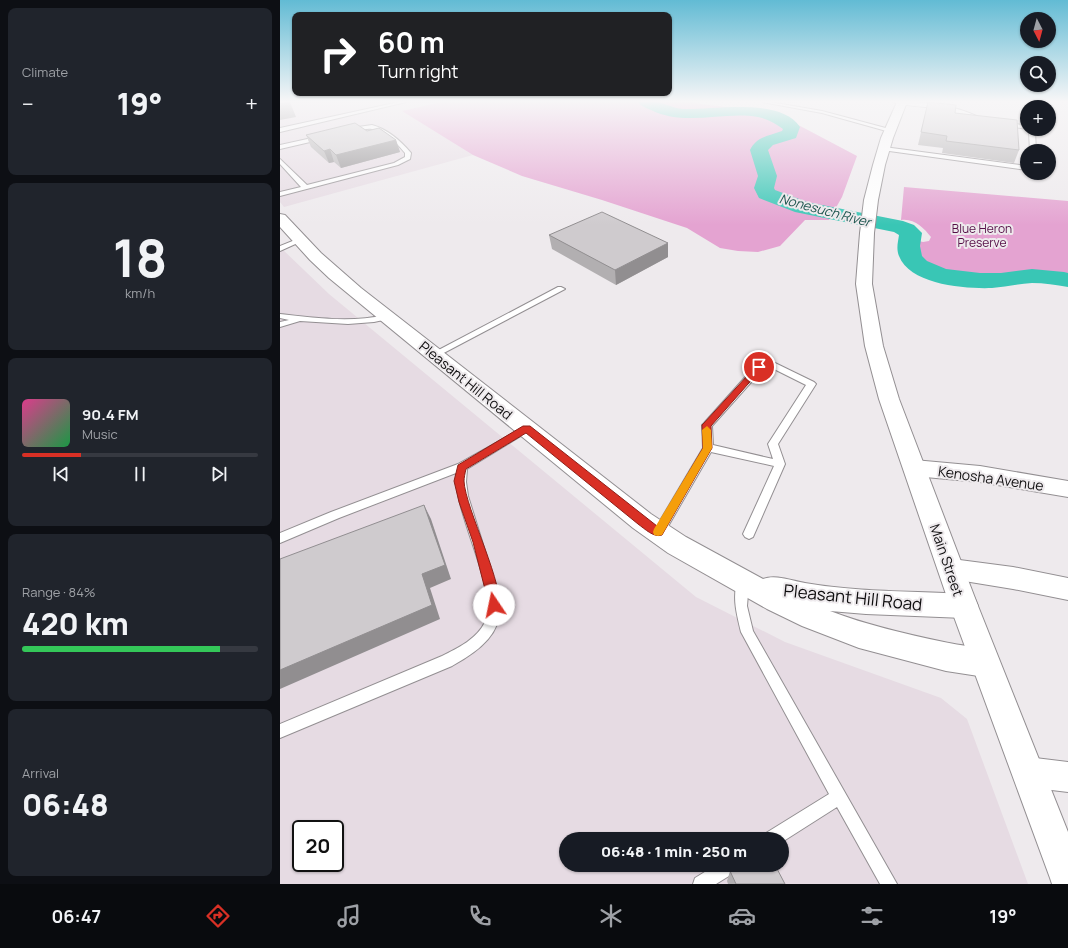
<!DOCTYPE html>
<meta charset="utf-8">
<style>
body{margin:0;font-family:Manrope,sans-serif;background:#20242c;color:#f1f3f6;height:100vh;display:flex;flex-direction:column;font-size:15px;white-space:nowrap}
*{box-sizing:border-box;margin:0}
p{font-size:13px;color:#9ea1a6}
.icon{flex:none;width:22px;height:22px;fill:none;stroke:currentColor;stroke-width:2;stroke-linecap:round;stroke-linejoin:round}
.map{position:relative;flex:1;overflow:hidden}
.sheet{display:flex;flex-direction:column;gap:8px;padding:8px;background:#0d0f14;width:280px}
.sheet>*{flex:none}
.hud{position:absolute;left:12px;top:12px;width:380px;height:84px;border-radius:8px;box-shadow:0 1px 3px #0004;background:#202124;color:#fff;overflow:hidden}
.needle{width:26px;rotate:174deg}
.tools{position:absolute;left:740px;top:12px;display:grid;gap:8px}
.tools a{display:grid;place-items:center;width:36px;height:36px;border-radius:50%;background:#171b24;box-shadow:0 1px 3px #0004;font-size:20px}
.speed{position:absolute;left:12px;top:820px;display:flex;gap:8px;font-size:20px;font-weight:700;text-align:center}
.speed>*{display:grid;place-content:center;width:52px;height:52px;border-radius:50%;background:#171b24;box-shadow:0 1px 3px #0004;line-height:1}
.speed .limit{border:2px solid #111;border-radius:6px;background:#fff;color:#111}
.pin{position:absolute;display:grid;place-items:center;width:34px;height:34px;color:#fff;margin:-17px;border:2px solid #fff;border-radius:50%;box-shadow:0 1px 4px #0007}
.me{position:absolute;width:44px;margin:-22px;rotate:349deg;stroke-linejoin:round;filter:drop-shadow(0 0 3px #0008)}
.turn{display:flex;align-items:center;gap:14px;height:84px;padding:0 20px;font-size:18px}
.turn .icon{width:52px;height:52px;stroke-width:2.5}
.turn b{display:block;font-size:28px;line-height:34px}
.big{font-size:30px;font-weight:800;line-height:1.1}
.sheet .card{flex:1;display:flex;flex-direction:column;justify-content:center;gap:6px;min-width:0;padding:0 14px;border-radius:8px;background:#20242c}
.sheet .dial{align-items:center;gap:0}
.dial b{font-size:52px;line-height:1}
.song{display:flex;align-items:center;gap:12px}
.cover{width:48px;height:48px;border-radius:6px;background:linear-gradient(135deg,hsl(330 70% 55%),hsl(140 70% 35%))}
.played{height:4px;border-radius:2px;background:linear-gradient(90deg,#d93025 25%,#363941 25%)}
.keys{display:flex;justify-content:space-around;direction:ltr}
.heat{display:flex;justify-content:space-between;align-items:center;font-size:22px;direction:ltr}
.charge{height:6px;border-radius:3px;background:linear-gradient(90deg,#34c759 84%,#363941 0)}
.trip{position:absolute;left:279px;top:832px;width:230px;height:40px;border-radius:20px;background:#171b24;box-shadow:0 1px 3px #0004;font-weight:800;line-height:40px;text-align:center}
.tabs{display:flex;height:64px;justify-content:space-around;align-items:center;background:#090b0e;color:#9ea1a6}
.tabs .icon{width:28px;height:28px}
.tabs .selected{color:#d93025}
.tabs b{font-size:18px;color:#f1f3f6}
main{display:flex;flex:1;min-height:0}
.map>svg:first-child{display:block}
.built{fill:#e6dbe3;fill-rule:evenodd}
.green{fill:#e4a3d1}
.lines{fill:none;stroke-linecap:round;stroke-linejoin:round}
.river{fill:#39c6b5;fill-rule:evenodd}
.service-casing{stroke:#938f92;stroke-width:2}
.minor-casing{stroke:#938f92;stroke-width:2}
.tertiary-casing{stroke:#938f92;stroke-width:2}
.primary-casing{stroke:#938f92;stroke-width:2}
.service{fill:#fff;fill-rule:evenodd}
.minor{fill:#fff;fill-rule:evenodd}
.tertiary{fill:#fff;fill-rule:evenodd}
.primary{fill:#fff;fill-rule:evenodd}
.wall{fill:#b2afb1}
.shaded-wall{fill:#918e90}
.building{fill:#cfcbce;stroke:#918e90}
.route{fill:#d93025;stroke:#8d1f18}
.slow{fill:#f59e0b}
.labels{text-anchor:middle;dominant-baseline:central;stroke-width:4;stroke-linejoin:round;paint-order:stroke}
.far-park-label{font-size:12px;fill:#550f47;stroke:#eeeaed}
.far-water-label{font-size:13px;font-style:italic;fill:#1d554e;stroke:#eeeaed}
.street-label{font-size:14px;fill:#0f0e0f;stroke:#eeeaed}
.near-street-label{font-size:17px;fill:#0f0e0f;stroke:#eeeaed}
</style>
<main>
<section class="sheet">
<div class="card"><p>Climate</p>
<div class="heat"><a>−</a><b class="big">19°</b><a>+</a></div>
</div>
<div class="card dial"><b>18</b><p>km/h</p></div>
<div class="card">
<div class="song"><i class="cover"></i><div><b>90.4 FM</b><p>Music</p></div></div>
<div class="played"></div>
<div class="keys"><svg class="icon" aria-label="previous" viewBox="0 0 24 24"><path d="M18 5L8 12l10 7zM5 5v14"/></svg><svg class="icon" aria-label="pause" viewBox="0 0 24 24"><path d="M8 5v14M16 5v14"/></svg><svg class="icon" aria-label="next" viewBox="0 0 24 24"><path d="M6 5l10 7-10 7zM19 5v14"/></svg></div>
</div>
<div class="card"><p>Range · 84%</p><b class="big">420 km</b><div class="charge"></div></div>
<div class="card"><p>Arrival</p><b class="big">06:48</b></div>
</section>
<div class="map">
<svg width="788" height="884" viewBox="0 0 788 884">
<rect width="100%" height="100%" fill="#eeeaed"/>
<path class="built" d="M0,102H161L123,111L193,155L4,207L0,202Z
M0,247L49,294L416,597L505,642L661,698L687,719L748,884H0ZM21,829H55V863H21ZM286,839H502V865H286Z"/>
<path class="green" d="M161,102H413L421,104L489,112L507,119L577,156L562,197L549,220H525L500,246L478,252L458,251L440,248L407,228L322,200L242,176L193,155L122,111Z
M624,187L788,201V278L760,271L724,277H698L650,266C644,263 636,261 635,253L638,252L634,248L632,241L635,240L643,242L649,241L651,237C644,228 634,218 621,220Z"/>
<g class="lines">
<path class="river" d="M358,102C364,101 371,101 376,102C385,103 392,108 403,109C434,110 500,97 520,127L516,138L493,145L488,150L497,176L494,188L495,190L527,202L623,221L634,225L642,233L640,246L642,256L647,261L666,269L700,273H721L752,269L784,272L788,273V287C776,285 764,283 752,283C738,284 725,287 712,288C686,289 630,285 619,256C616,249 618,242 619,235L614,232L515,212L479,198L474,188L478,176L470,150C477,136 489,136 502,131L503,129C495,123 488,119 478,117C443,111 405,127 371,110C366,108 361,106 358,102Z"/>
<defs>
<path id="service" d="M119,102H126L0,132V128Z
M482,102H490L542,111L613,130L610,132L542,113Z
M613,102C634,99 685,107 703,120C698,123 675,112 668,110C656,107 620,106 613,102Z
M724,122L747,126V129H752L755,132L756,151H750L749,132L747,129L722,125V123Z
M92,125C107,129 121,141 131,153L130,159L118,165L0,196V192L21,187L0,164V159L27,185L114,163L125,157V153C118,144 104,130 92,129C85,128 77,131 70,133L67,131L78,127Z
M41,136L44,138L43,139L0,149V145Z
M604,147L747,166V170L602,150L601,149Z
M20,238L23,240L22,241L0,251V246Z
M278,287H281L285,289L158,356L155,357L151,354Z
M0,314C35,318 71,323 105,315L109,317L108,319L94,322L68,324L20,321L0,327V322L9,320L0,318Z
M495,363L534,382L536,384L498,444L505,464L473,537L469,539L465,537L463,534L494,466L431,452L383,535L379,537L375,535L373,532L375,529L423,448L422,425L424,423L476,365ZM494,369L526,385L488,444L493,459L433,445L432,426L482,370Z
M246,426L249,427L251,429L249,431L187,469L186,482L188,496L220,599C224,633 199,651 172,666L0,738V724L162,656C178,648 197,639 205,622C220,593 173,512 176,473L59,518L0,543V533L51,512L178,464Z
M463,577L467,578L469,582L467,606L473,631L617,884H600L557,807L502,842V839H484L486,833L549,794L461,632C457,615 451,595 459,578Z
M436,865H459L457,871L436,884H413L415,878Z"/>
<path id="minor" d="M634,460L700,466L788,481V497L700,482L634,476L627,474L624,468L627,462Z
M672,559L733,567L788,578V600L733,589L672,579L664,576L660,569L664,562Z
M747,757L788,762V792L747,787L736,783L732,772L736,761Z"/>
<path id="tertiary" d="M0,214L5,215L41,253L81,288L371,514L406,537L483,579C496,574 512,581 525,583C577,592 631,591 684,594L694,597L698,606L694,615L684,618L586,614L550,611C587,625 625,634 664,642C681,646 699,646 715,653L720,663L715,673L705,677L666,671L579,648L522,626L487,609L388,553L353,528L49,278L30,260L0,227Z"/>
<path id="primary" d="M617,102H627L613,138L605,165L598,200L594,233L592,284L603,346L619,399L698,606L788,832V884H772L770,878L670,606L599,399L585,346L576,284L580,233L584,200L593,165L601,138Z"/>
</defs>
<use href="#service" class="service-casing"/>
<use href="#minor" class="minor-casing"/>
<use href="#tertiary" class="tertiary-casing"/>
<use href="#primary" class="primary-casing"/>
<use href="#service" class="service"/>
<use href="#minor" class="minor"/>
<use href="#tertiary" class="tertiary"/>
<use href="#primary" class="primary"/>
</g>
<path class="wall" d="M508,102H517L515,103Z
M648,102L675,113L739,150L734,163L662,153L663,148L638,145Z
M87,131L116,140L120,152L61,168L54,162L49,163L31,147L26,135Z
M269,235L388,243V257L336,285L272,249Z
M450,871L505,884H448L447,881Z"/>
<path class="shaded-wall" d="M5,102H10L16,117L0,120V103Z
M116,140L120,152L61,168L56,155Z
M50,149L54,162L49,163L44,151Z
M388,243V257L336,285L335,270Z
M144,505L151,519L171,579L150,588L160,619L0,689V670L142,574Z"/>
<path class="building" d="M648,102L676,105L675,113L737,120L739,150L666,141L667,136L641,132Z
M75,123L87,131L99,128L116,140L56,155L50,149L44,151L26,135Z
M322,212L388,243L335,270L269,235Z
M144,505L165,565L142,574L152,605L0,670V559Z
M461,865H495L505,884H456L450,871Z"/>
<linearGradient id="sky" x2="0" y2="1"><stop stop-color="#62bbd4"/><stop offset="0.45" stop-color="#f7f6f7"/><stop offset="1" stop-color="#f7f6f7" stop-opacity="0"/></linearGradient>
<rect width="788" height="225" fill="url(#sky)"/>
<path class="route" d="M477,365H479L483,367L431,426L432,448L382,535C374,538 365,529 358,524L246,433L186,469C185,473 184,478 184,481C185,508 227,590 218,609L214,610L210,609L193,542L179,502L174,481L178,465L243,426H250L377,526L423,448L422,425L424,423Z"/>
<path class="slow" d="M427,426L431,430L432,448L382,535L378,536L374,535L373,532L374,529L423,448L422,430Z"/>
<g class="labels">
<g class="far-park-label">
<text x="702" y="228">Blue Heron<tspan x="702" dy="14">Preserve</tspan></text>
</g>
<g class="far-water-label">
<text transform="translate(545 210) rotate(15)">Nonesuch River</text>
</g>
<g class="street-label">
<text transform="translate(186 380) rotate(39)">Pleasant Hill Road</text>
<text transform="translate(711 478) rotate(8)">Kenosha Avenue</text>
<text transform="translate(667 560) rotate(71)">Main Street</text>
</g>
<g class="near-street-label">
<text transform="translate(573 597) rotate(6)">Pleasant Hill Road</text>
</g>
</g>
</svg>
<div class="tools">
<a><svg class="needle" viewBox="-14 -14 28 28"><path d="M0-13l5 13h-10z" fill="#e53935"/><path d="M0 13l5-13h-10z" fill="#9ea1a6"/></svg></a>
<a><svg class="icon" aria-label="search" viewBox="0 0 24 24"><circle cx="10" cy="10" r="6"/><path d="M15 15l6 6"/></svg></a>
<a>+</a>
<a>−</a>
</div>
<div class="speed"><div class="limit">20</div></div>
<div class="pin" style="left:479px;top:367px;background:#d93025"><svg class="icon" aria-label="arrive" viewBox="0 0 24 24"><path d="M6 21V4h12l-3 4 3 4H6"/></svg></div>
<svg class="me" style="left:214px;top:605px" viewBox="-20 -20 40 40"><circle r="19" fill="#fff"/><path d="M0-13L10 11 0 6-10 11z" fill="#d93025"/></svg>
<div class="trip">06:48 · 1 min · 250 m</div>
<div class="hud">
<div class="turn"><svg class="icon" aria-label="right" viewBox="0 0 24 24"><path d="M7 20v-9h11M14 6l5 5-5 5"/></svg><div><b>60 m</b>Turn right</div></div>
</div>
</div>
</main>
<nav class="tabs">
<b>06:47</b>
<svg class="icon selected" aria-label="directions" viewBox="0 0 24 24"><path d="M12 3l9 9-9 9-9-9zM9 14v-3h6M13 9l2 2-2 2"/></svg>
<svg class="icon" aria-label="music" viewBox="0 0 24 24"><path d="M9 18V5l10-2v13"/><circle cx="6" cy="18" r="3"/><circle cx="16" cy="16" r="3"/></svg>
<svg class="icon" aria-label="phone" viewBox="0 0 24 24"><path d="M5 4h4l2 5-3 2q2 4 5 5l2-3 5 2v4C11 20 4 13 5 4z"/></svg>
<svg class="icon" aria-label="climate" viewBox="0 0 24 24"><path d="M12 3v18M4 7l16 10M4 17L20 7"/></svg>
<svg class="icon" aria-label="car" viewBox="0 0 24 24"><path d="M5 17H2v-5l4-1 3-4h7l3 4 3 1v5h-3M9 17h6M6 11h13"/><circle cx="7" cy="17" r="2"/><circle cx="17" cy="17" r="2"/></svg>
<svg class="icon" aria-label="filters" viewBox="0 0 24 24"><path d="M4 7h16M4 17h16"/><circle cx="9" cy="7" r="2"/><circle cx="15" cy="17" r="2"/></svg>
<b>19°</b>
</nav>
